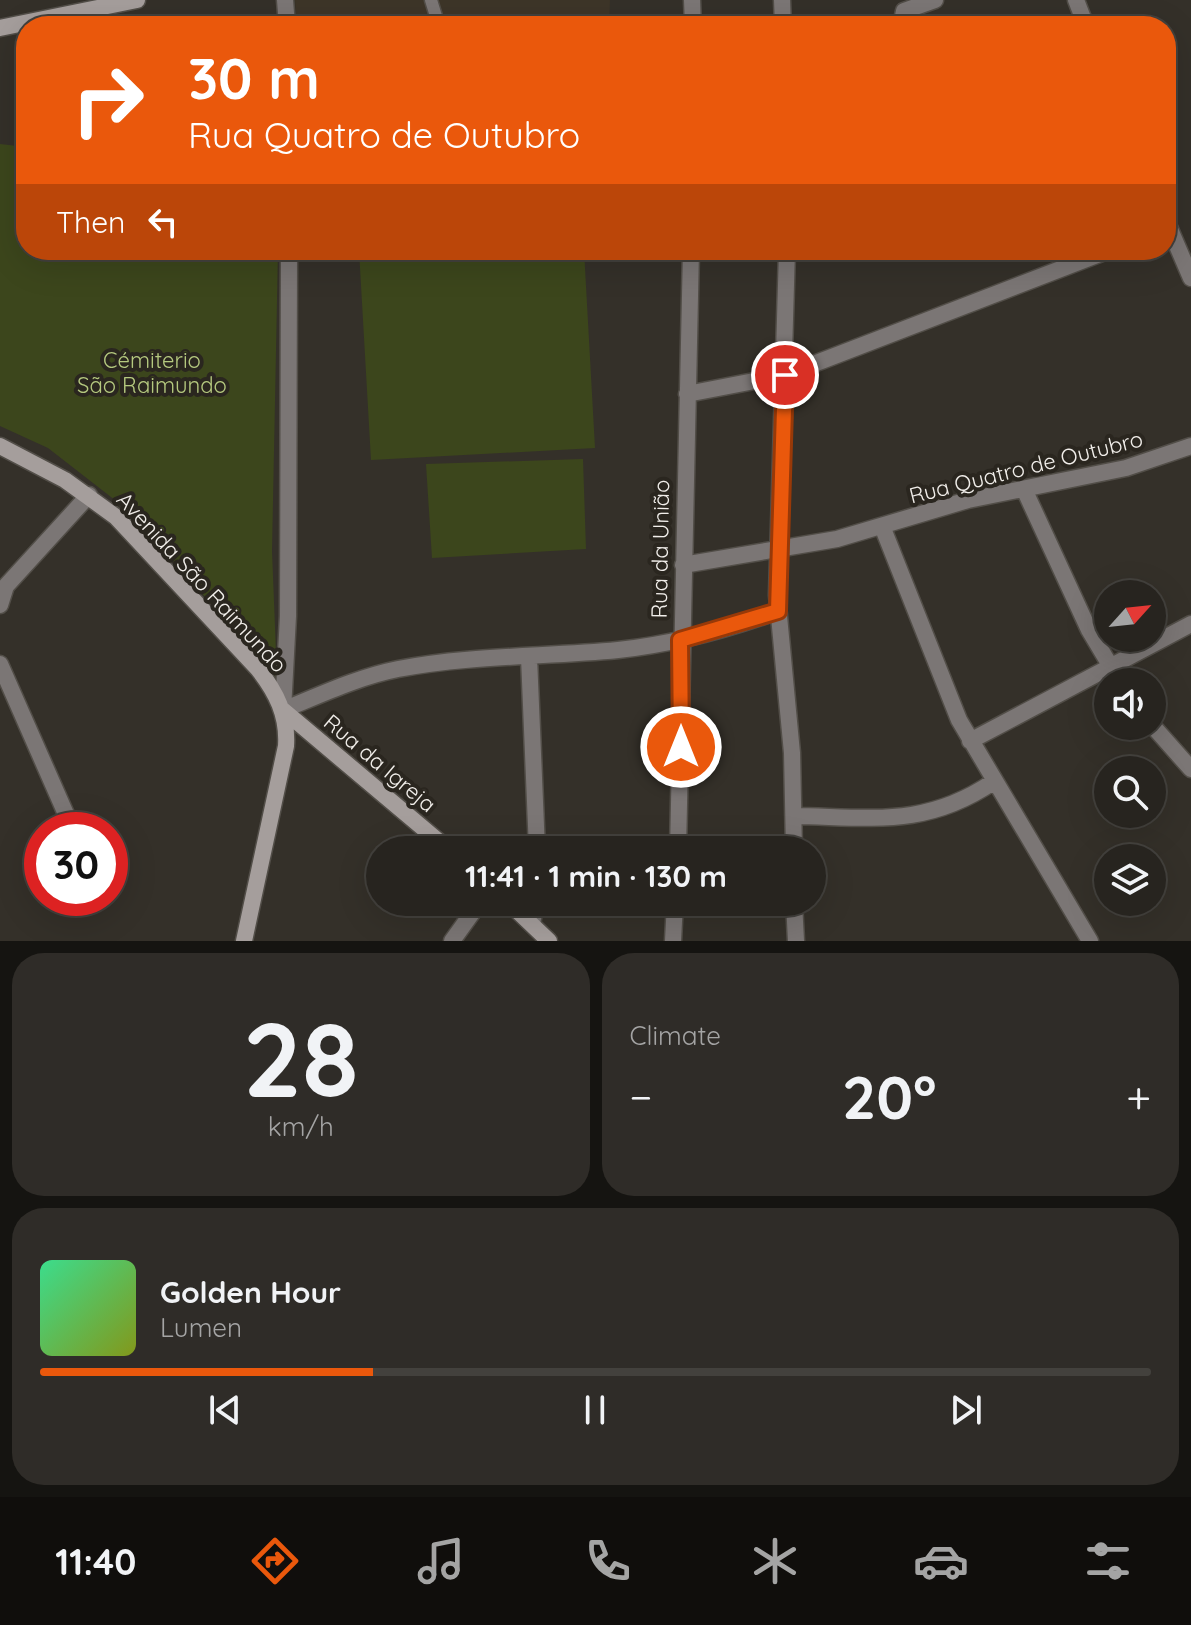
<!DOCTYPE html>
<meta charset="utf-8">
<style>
body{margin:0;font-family:Quicksand,sans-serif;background:#2f2c28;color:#f1f3f6;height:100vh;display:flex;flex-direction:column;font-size:30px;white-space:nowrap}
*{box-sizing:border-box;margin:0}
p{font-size:26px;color:#a4a4a4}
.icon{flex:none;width:44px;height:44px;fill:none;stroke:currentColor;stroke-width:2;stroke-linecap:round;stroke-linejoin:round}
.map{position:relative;height:941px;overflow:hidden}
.sheet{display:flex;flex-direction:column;gap:12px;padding:12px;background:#151411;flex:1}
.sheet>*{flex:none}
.hud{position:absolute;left:16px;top:16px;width:1160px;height:244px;border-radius:32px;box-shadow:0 8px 32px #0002,0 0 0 2px #43413d;background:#ea580c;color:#fff;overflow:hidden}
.needle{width:52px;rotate:63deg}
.buttons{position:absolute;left:1094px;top:580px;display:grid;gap:16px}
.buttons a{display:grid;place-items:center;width:72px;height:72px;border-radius:50%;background:#27241f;box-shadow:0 8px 32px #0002,0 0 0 2px #43413d;font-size:40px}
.speed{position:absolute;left:24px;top:812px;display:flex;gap:16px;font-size:40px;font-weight:700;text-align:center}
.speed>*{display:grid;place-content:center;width:104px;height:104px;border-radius:50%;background:#27241f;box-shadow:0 8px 32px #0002,0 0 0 2px #43413d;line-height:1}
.speed .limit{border:12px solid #d22;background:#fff;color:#111}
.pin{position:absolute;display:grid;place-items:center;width:68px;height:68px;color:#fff;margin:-34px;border:4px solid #fff;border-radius:50%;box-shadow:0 2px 8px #0007}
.me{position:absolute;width:88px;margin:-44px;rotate:0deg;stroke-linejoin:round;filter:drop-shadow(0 0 6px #0008)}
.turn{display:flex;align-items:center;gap:28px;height:168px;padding:0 40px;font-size:36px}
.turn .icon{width:104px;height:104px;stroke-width:2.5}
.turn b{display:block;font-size:56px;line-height:68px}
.then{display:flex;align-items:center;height:76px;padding:0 40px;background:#0003;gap:16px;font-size:30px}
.big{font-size:60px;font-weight:700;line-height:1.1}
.sheet .tile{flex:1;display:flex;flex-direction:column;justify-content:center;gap:12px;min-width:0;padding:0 28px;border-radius:32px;background:#2f2c28}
.sheet .dial{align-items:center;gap:0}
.dial b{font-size:104px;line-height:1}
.song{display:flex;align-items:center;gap:24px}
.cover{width:96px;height:96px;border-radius:12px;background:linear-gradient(135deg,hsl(150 70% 55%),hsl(70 70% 35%))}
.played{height:8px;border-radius:4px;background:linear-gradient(90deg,#ea580c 30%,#43413d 30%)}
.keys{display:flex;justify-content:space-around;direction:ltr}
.heat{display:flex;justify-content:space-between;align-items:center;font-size:44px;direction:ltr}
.sheet .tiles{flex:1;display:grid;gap:12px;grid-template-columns:1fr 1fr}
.tile:last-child{grid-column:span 2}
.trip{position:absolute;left:366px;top:836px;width:460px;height:80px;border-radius:40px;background:#27241f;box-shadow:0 8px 32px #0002,0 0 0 2px #43413d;font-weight:700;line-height:80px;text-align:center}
.tab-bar{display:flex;height:128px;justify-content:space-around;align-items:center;background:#100e0c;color:#a4a4a4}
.tab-bar .icon{width:56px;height:56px}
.tab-bar .on{color:#ea580c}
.tab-bar b{font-size:36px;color:#f1f3f6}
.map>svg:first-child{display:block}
.built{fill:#3d3528}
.green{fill:#3c461c}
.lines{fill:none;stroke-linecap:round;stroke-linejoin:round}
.lane-casing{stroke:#524e48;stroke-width:15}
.street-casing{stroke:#524e48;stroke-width:19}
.secondary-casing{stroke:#524e48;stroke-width:19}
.lane{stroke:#7b7675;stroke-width:12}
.street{stroke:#7b7675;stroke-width:16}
.secondary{stroke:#a59e9c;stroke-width:16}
.route-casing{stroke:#983908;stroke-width:20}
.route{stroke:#ea580c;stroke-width:14}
.labels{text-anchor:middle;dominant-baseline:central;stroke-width:8;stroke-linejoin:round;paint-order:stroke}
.park-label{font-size:22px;fill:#b5c97f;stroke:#2a261f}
.street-label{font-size:22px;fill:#f1eeea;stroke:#2a261f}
</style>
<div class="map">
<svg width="1191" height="941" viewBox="0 0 1191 941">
<rect width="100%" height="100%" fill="#343029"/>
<path class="built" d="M295,0H610L609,26H297Z"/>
<path class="green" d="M0,144L26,147V250H278L272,551L277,678L129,511L48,448L0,426Z
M359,250H584L595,448L371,460Z
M583,459L586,549L432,558L426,464Z"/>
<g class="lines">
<defs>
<path id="lane" d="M431,0L439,26"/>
<path id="street" d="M285,0L287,26
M692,0L693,26
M782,0L783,26
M1076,0L1086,26
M901,26L904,11L935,0
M1166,220L1191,278
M289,250L288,616L283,710C320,695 358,677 398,669C470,655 545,657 618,650C673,644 726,630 778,611
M787,250L777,595L792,753L794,850
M687,394L785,375L1110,250
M1024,489L1089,630L1120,682
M882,526L959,720L1090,941
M683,565L837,539L968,500L1126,468L1191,446
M0,605L6,586L89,495
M529,657L537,850
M0,664L73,830
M1152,725L1191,769
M970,741L1191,624
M794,816C871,817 925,828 993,782
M678,850L691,250
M794,902L796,941
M532,924L536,902
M452,941L480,902
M673,941L675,902"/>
<path id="secondary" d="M0,28L137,0
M0,446L65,480L116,517L258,669C276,692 288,715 286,746L244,941
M283,710L449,850
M508,902L549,941"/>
</defs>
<use href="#lane" class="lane-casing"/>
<use href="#street" class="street-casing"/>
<use href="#secondary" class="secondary-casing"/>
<use href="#lane" class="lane"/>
<use href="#street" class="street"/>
<use href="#secondary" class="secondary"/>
</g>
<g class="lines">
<defs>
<path id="route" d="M681,747L680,640L778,611L785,375"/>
</defs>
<use href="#route" class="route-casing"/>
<use href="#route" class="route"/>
</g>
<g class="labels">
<g class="park-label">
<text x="152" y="360">Cémiterio<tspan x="152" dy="25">São Raimundo</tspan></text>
</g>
<g class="street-label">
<text transform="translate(1026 467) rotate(-14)">Rua Quatro de Outubro</text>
<text transform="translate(660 549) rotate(-89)">Rua da União</text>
<text transform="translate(202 582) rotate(47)">Avenida São Raimundo</text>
<text transform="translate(380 763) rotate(40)">Rua da Igreja</text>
</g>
</g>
</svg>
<div class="buttons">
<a><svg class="needle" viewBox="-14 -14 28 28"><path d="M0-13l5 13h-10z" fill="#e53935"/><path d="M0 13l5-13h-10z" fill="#a4a4a4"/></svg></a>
<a><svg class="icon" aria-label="sound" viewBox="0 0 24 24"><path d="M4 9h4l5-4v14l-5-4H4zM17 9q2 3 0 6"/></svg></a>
<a><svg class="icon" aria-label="search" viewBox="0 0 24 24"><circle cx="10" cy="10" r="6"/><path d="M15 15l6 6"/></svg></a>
<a><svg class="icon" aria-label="layers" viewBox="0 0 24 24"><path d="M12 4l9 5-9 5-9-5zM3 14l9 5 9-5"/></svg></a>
</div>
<div class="speed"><div class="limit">30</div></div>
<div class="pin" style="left:785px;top:375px;background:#d93025"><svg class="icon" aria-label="arrive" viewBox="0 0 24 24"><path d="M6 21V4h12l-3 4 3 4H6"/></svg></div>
<svg class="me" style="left:681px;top:747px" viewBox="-20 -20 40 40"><circle r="17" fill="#ea580c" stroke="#fff" stroke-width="3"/><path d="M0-11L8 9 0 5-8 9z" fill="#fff"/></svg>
<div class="trip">11:41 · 1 min · 130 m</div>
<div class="hud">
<div class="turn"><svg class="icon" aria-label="right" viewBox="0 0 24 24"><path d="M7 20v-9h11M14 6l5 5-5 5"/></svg><div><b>30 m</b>Rua Quatro de Outubro</div></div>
<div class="then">Then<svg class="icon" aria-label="left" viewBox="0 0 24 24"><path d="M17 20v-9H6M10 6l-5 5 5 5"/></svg></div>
</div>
</div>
<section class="sheet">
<div class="tiles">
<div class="tile dial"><b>28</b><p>km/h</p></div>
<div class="tile"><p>Climate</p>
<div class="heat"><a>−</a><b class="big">20°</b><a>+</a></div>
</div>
<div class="tile">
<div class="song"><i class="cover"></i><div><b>Golden Hour</b><p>Lumen</p></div></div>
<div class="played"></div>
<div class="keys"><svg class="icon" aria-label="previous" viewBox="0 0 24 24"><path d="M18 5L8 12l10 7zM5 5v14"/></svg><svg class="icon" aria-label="pause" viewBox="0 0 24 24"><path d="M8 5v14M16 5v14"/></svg><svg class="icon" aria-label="next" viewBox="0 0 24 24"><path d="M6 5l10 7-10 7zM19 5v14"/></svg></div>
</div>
</div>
</section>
<nav class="tab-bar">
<b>11:40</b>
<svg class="icon on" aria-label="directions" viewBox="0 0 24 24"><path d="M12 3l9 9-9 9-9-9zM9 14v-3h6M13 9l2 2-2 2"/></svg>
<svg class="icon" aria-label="music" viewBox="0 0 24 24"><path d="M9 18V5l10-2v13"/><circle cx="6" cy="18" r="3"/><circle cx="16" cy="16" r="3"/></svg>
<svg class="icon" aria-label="phone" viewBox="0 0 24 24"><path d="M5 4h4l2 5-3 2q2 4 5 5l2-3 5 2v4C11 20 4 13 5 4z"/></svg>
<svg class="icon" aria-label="climate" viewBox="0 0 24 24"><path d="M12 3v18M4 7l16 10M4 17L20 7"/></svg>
<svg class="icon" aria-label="car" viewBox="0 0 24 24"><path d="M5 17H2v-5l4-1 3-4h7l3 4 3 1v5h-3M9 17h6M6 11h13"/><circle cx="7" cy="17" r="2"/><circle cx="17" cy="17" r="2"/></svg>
<svg class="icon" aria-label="filters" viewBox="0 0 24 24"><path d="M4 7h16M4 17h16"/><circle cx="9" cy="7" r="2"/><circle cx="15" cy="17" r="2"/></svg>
</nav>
